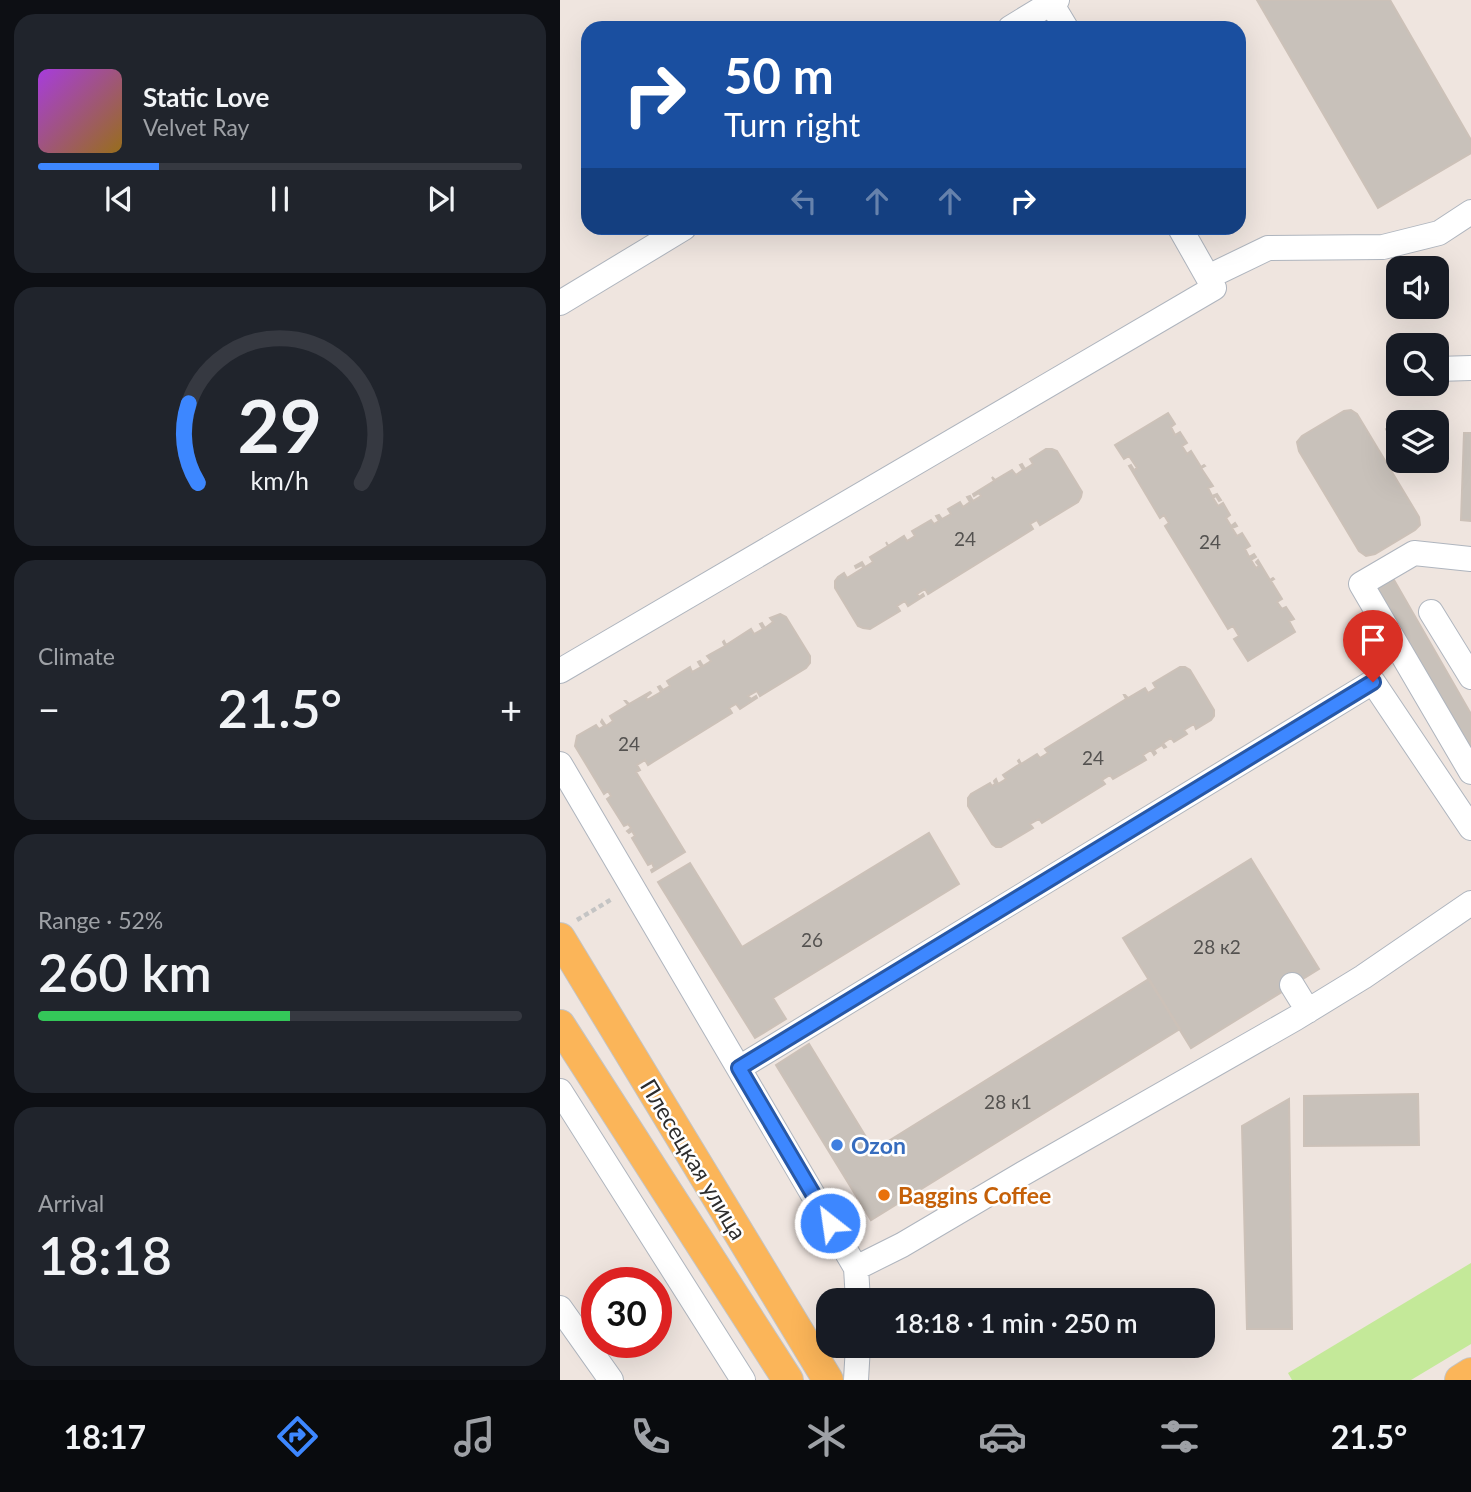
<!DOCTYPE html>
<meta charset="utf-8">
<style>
body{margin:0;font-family:Lato,sans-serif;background:#20242c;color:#f1f3f6;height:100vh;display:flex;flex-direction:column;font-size:26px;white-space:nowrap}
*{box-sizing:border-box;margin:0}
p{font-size:23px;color:#9ea1a6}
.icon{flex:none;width:38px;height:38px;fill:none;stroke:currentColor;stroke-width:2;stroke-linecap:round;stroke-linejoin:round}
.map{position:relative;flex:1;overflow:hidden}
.side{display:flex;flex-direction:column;gap:14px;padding:14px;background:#0d0f14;width:560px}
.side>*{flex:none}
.guide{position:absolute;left:21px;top:21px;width:665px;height:214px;border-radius:21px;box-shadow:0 7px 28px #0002;background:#1a4fa0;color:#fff;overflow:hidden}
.controls{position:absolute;left:826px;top:256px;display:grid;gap:14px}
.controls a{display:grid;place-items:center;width:63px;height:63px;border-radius:14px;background:#171b24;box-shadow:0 7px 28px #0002;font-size:35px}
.speed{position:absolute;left:21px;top:1267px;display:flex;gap:14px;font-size:35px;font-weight:700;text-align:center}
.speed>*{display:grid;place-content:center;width:91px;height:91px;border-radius:50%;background:#171b24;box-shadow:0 7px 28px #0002;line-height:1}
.speed .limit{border:10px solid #d22;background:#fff;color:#111}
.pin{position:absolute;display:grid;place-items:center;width:60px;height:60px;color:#fff;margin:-72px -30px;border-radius:50% 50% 50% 0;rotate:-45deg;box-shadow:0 0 7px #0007}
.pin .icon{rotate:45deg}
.me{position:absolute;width:77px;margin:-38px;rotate:330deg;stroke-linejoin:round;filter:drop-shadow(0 0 5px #0008)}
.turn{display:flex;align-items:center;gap:24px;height:147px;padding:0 28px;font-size:32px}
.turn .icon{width:91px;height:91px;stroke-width:2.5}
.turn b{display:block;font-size:49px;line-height:60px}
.lanes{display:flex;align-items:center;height:66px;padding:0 28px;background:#0003;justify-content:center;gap:35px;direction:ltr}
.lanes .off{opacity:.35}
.big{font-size:52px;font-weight:600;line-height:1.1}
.side .card{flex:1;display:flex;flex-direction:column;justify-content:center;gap:10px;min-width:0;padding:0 24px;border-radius:21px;background:#20242c}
.side .dial{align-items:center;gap:0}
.dial svg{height:182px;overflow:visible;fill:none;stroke:#363941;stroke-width:7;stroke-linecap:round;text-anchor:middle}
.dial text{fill:#f1f3f6;stroke:none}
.song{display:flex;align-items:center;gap:21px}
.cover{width:84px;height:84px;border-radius:10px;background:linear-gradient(135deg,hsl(280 70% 55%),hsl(40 70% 35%))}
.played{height:7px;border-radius:4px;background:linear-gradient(90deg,#3d87ff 25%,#363941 25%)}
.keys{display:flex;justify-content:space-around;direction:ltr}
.heat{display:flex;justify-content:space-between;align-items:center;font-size:38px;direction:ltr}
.charge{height:10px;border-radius:5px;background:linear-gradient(90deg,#34c759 52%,#363941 0)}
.trip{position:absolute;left:256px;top:1288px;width:399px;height:70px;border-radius:21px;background:#171b24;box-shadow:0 7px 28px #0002;font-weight:600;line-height:70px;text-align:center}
.dock{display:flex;height:112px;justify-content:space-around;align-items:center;background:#090b0e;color:#9ea1a6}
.dock .icon{width:49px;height:49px}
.dock .active{color:#3d87ff}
.dock b{font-size:32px;color:#f1f3f6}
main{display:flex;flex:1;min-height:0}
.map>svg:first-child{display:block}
.green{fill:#c4e999}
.building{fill:#c8c1ba;stroke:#ccc1b8;stroke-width:2}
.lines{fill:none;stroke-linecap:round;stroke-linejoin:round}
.minor-casing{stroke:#afb5be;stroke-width:26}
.major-casing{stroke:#c4c4c4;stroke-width:32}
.path{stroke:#c4c4c4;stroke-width:4.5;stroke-dasharray:5 3.5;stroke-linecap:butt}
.minor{stroke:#fff;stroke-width:24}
.major{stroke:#fbb559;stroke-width:30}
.route-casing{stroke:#2858a6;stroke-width:18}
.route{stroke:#3d87ff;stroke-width:12}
.shop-dot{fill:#3f7fe0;stroke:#fff;stroke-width:2.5}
.food-dot{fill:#e8710a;stroke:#fff;stroke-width:2.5}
.labels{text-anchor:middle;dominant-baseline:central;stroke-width:5;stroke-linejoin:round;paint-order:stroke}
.number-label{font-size:19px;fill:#545250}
.shop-label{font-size:23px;font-weight:bold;fill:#366cbe;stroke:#fff;text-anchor:start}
.street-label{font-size:23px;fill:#2d2d2d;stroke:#fff}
.food-label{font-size:23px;font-weight:bold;fill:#c56008;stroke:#fff;text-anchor:start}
</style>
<main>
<section class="side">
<div class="card">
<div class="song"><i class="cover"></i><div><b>Static Love</b><p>Velvet Ray</p></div></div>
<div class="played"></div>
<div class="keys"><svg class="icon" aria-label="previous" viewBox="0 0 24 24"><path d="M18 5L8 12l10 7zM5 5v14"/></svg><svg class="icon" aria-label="pause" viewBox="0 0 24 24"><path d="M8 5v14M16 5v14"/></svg><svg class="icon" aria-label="next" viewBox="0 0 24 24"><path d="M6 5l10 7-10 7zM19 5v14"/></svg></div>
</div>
<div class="card dial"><svg viewBox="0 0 100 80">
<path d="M14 69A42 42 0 1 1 86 69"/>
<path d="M14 69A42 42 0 0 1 10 34" stroke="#3d87ff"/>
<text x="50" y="56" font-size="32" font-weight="700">29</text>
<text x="50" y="72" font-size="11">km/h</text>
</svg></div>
<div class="card"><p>Climate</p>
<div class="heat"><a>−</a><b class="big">21.5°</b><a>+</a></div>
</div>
<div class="card"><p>Range · 52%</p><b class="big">260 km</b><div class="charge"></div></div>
<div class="card"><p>Arrival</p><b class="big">18:18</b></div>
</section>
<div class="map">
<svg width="911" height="1380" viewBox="0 0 911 1380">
<rect width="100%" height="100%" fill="#efe5df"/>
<path class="green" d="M911,1263V1344L851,1380H732L728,1373Z"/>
<path class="building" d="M697,0H830L911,140V153L818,208Z
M791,410L797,414L859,517L860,525L855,530L815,554L806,556L799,551L739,451L737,442L742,436L784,411Z
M608,413L615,424L611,427L615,435L620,432L627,443L622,446L627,454L631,451L641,467L644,465L645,466L641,468L653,486L648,488L652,496L657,494L661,500L659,501L656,496L653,498L658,506L663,503L670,515L666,518L671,526L675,523L677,526L672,528L677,536L682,533L690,546L685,549L689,557L694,554L696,557L691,560L696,568L699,566L696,562L698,560L710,580L713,578L714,579L711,581L722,599L717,602L722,609L726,607L734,619L729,621L735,632L688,661L674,639L679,636L673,626L668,629L605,526L609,523L604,515L600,518L569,466L571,465L574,470L577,468L569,456L564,459L555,445Z
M838,422V451L826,429Z
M904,433H911V521L901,520Z
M486,449H492L497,451L522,492L521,497L518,502L480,525L477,520L470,524L473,529L368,594L365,589L357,594L359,597L363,594L364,596L348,606L345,601L337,606L340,611L310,629L303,628L298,626L275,588V581L278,577L284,573L287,578L303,568L302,565L296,568L295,566L302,562L305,567L313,562L310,557L328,546L326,542L328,546L344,536L347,541L355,536L352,531L371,520L374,524L379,521L376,516L379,515L382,519L391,514L388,509L400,502L403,507L410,502L407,497L410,496L413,501L421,496L419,493L414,496L413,494L434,481L432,477L435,480L452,470L456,475L463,470L460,465L462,464L465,469L473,464L470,459Z
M830,573L911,714V762L809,585Z
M220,614L226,617L250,656V663L246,668L200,696L197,691L188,696L191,699L196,696L197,698L180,709L176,704L169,708L172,713L88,765L85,760L77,765L80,770L76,772L125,852L92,872L91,870L94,868L92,863L88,865L72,838L75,836L72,831L69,833L67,831L71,828L68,824L64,826L47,799L51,796L48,791L44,794L15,746L17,736L36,725L39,729L44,726L41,722L42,720L46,726L53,721L50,716L68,705L65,701H66L69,704L90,692L91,693L86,697L87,700L101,692L98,687L100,686L103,690L110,686L107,681L130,667L132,672L141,667L138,662L140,661L143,666L151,661L147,656L165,646L163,642L164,641L166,645L191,629L194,634L203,629L200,624L202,623L205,628L213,622L210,618Z
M620,667H625L630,670L654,710V716L651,720L636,729L634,724L624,730L627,734L614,742L611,738L603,743L606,747L604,748L602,745L594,750L596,753L594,755L591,750L583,755L586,760L553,779L550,775L542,780L545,784L482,823L479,819L470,824L473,828L441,847H436L432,844L408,806V798L411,794L430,783L432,786L435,784L434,781L436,779L438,784L446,779L443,775L460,764L458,761L459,760L461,764L477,754L480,758L488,753L485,749L566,699L564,695H565L568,698L585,688L588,693L596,688L593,683Z
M369,833L399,884L213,998L226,1019L195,1038L98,882L130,863L182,947Z
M691,859L759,969L631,1048L563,938Z
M589,979L620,1029L311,1220L216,1065L249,1044L314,1150Z
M858,1094L859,1145L744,1146V1096Z
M729,1099L732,1329H687L682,1126Z"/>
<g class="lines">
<defs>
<path id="minor" d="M497,0L491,3L506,28
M450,28L491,3
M648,277L708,248L823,247L879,233L911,212
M0,303L124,228
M877,369L911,368
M911,559L854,553L801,584L911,772
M871,612L911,677
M0,671L654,288L620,228
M0,764L296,1268L298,1300
M732,985L748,1011
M179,1068L813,682L911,828
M0,1091L183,1380
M296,1268L342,1245L464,1173L736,1018L803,977L911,903
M0,1308L51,1380
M296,1380L298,1346"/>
<path id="major" d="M0,938L268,1380
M0,1025L228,1380
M900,1380L911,1373"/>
</defs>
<use href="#minor" class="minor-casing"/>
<use href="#major" class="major-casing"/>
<path class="path" d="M17,920L52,899"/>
<use href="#minor" class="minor"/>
<use href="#major" class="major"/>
</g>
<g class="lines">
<defs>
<path id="route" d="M270,1223L179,1068L813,682"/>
</defs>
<use href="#route" class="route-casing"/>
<use href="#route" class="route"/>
</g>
<circle class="shop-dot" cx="277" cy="1145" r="7"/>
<circle class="food-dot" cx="324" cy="1195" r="7"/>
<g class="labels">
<g class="number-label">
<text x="405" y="538">24</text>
<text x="650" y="541">24</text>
<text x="69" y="743">24</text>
<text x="533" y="757">24</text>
<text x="252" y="939">26</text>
<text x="657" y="946">28 к2</text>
<text x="448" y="1101">28 к1</text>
</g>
<g class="shop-label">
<text x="291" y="1145">Ozon</text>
</g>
<g class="street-label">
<text transform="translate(134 1159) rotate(59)">Плесецкая улица</text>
</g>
<g class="food-label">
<text x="338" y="1195">Baggins Coffee</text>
</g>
</g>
</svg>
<div class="controls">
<a><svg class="icon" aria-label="sound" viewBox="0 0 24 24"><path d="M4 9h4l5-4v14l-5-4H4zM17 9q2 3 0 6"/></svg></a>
<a><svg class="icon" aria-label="search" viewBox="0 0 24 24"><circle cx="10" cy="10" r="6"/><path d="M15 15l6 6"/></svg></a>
<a><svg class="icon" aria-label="layers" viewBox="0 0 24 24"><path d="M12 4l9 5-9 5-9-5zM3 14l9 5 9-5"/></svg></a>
</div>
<div class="speed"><div class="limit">30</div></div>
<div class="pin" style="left:813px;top:682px;background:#d93025"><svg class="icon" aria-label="arrive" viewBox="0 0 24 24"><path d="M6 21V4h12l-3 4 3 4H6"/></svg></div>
<svg class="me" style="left:270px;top:1223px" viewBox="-20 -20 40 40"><circle r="17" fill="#3d87ff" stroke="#fff" stroke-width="3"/><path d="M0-11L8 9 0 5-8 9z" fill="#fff"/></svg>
<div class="trip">18:18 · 1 min · 250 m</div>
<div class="guide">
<div class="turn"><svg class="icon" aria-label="right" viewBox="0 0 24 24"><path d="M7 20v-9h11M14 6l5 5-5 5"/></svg><div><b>50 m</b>Turn right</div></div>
<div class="lanes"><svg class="icon off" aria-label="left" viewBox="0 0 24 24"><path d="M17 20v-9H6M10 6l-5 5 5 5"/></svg><svg class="icon off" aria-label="ahead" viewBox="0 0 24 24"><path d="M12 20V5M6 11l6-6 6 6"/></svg><svg class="icon off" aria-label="ahead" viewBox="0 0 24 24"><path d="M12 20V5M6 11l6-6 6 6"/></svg><svg class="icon" aria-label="right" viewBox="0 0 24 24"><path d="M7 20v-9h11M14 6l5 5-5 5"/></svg></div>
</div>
</div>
</main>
<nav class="dock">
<b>18:17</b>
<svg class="icon active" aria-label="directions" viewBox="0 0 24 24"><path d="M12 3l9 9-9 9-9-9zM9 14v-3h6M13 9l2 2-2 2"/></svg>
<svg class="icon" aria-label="music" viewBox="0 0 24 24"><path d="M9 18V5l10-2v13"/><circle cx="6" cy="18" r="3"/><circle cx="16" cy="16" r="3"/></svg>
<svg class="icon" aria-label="phone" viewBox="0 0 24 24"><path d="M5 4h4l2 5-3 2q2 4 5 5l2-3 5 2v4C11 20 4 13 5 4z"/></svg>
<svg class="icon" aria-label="climate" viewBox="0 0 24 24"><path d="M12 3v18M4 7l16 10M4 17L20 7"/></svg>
<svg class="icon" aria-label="car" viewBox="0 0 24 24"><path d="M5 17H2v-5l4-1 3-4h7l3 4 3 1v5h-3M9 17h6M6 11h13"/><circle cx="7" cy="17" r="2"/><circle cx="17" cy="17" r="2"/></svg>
<svg class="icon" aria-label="filters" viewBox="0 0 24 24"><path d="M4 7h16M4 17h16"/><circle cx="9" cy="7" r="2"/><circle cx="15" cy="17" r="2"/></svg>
<b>21.5°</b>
</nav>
